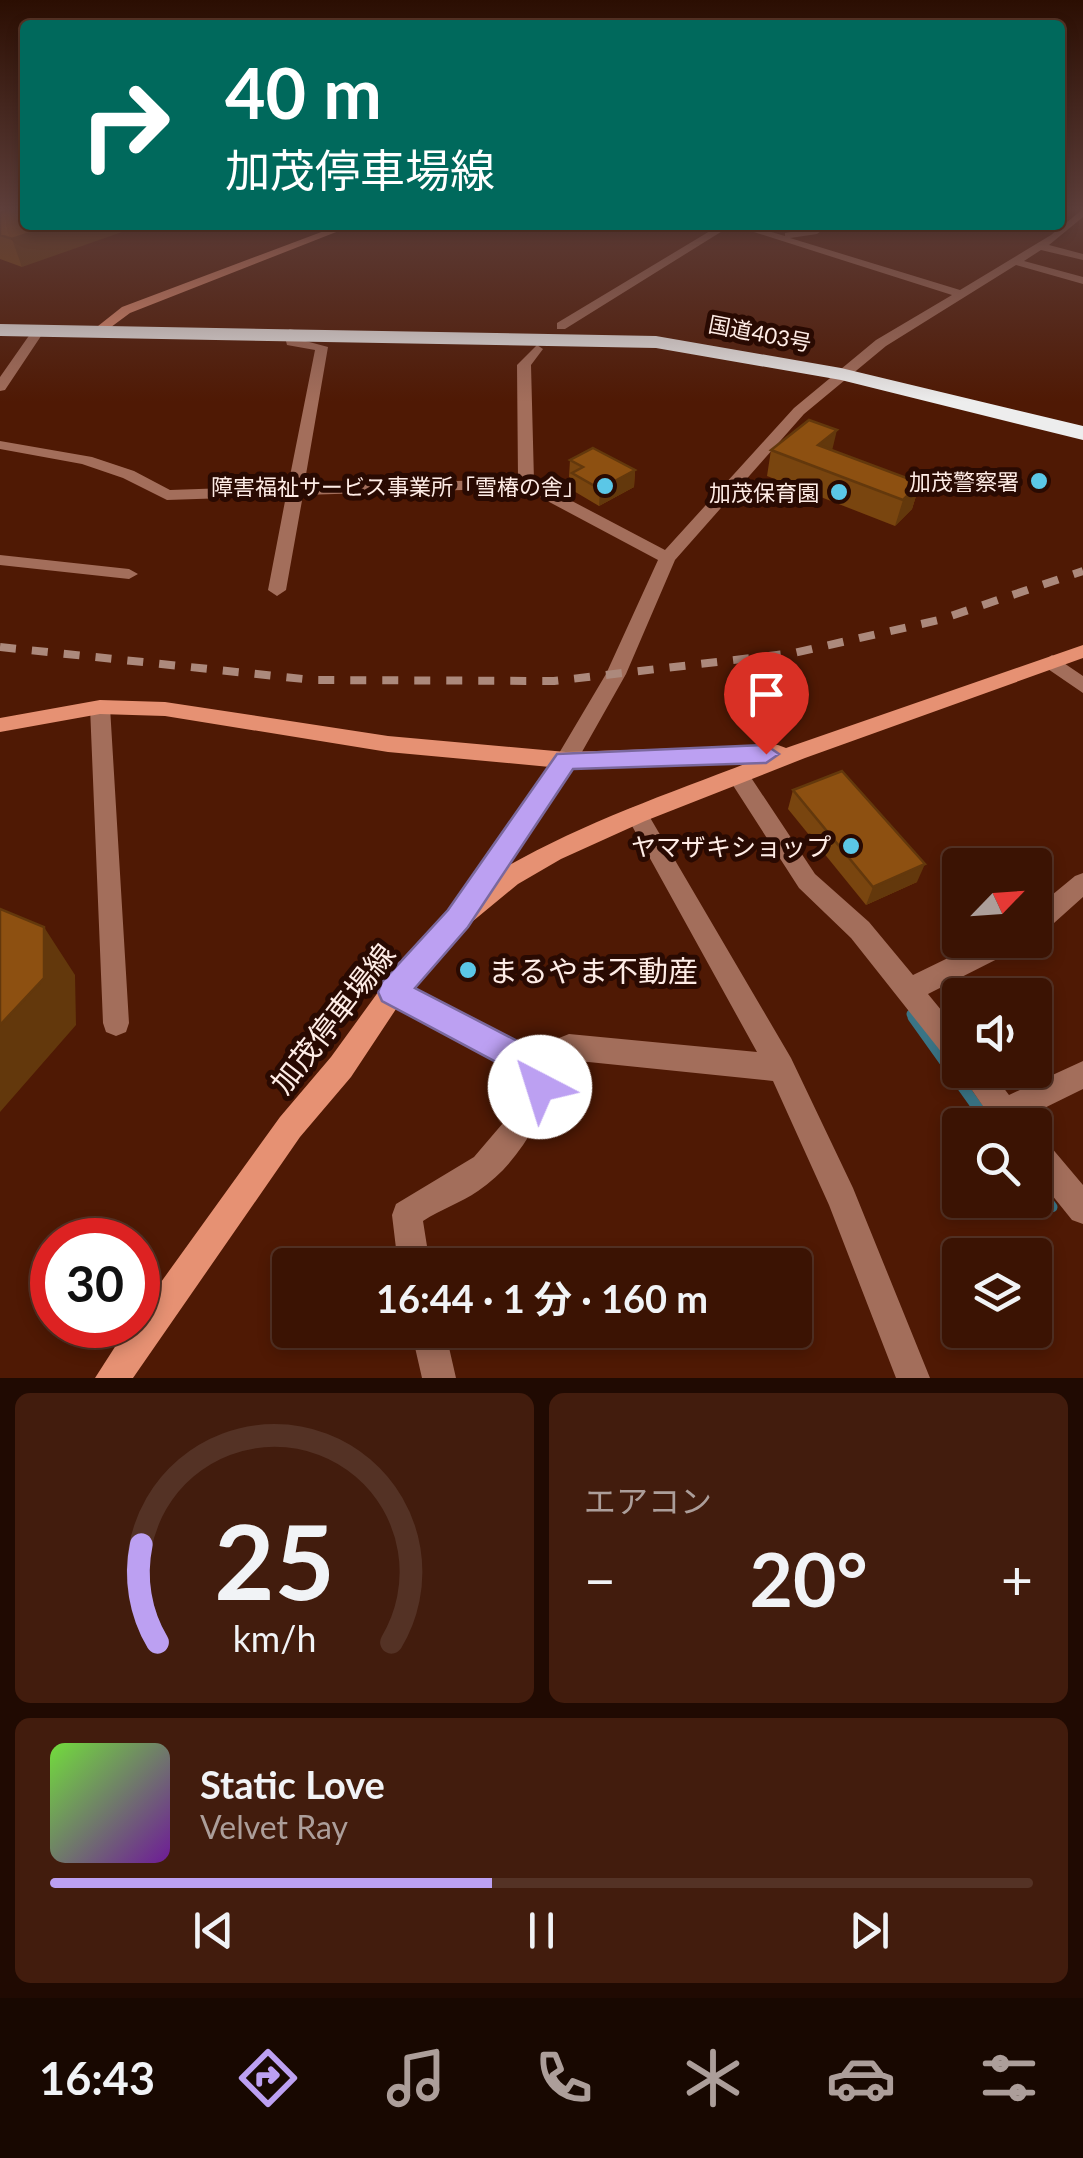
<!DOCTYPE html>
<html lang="ja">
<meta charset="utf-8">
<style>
body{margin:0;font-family:Lato,"Noto Sans JP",sans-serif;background:#421c0d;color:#f1f3f6;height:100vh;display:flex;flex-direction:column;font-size:38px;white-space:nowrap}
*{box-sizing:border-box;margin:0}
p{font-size:32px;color:#ac9e9a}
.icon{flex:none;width:55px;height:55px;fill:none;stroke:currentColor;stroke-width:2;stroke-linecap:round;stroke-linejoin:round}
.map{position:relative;height:1378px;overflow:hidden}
.details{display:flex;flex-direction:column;gap:15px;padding:15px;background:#200a02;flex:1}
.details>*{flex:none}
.guide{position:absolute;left:20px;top:20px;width:1045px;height:210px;border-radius:10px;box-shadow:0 5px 15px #0003,0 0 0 2px #543225;background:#00695c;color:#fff;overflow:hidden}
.needle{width:65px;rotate:65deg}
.tools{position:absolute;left:942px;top:848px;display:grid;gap:20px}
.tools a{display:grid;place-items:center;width:110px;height:110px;border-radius:10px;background:#3b1303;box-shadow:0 5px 15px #0003,0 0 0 2px #543225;font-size:50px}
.speed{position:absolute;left:30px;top:1218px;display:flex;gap:20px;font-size:50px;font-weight:700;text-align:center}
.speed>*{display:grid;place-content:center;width:130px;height:130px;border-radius:50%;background:#3b1303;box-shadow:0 5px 15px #0003,0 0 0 2px #543225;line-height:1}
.speed .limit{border:15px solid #d22;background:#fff;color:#111}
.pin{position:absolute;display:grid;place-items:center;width:85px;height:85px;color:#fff;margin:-102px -42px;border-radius:50% 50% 50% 0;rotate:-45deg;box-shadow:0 0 10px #0007}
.pin .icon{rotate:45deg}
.me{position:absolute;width:110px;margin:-55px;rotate:320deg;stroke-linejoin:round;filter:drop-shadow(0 0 8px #0008)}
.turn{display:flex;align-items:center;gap:35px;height:210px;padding:0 40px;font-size:45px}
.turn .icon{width:130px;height:130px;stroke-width:2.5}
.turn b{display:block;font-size:70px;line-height:85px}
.big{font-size:75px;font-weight:700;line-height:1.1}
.details .tile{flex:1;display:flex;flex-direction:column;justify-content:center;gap:15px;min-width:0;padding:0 35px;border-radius:15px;background:#421c0d}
.details .dial{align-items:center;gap:0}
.dial svg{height:260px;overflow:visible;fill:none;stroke:#543225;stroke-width:7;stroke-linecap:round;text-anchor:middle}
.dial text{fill:#f1f3f6;stroke:none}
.song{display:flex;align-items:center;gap:30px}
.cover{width:120px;height:120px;border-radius:15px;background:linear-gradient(135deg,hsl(100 70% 55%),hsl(280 70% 35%))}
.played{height:10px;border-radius:5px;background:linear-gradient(90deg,#bca0f2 45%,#543225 45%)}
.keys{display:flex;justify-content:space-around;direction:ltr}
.heat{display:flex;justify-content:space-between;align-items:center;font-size:55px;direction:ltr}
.details .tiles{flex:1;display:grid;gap:15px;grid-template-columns:1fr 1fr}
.tile:last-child{grid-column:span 2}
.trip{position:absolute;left:272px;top:1248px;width:540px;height:100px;border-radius:10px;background:#3b1303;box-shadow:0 5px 15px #0003,0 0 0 2px #543225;font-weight:700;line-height:100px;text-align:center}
.tabs{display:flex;height:160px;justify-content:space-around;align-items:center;background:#180801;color:#ac9e9a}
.tabs .icon{width:70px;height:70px}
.tabs .selected{color:#bca0f2}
.tabs b{font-size:45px;color:#f1f3f6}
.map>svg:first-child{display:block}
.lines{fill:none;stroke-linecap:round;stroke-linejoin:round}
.stream-far1{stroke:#3a7485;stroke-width:9}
.stream{stroke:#3a7485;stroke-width:11}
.street{fill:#a36e5b;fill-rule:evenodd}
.secondary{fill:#e69173;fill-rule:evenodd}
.highway{fill:#ededed;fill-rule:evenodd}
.rail{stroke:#ac897c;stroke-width:8;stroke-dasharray:16 16;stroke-linecap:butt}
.wall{fill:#79450f}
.shaded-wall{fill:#63380c}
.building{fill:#8d5011;stroke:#63380c;stroke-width:2.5}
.route{fill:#bca0f2;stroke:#7a689d;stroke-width:2.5}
.poi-dot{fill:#5bc7e7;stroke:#290a02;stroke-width:4}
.labels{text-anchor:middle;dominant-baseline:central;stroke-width:10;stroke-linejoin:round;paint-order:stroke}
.far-street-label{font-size:22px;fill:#feece6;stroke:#290a02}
.far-poi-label{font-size:22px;fill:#feece6;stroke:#290a02;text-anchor:end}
.poi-label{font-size:25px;fill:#feece6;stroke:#290a02;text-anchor:end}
.near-poi-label{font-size:30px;fill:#feece6;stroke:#290a02;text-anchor:start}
.near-street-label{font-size:30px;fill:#feece6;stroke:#290a02}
</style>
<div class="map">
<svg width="1083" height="1378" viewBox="0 0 1083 1378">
<rect width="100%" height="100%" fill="#4f1904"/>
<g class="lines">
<path class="stream-far1" d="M911,1014L915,1019"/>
<path class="stream" d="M913,1017L990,1125
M1035,1185L1052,1207"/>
<path class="street" d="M0,209H10L0,215Z
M1083,209V217L1049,245L1083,254V260L1041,250L1024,261L1083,277V284L1016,265L886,346L804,414L675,560L626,674L574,766H558L555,760L606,674L658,560L523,488L303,495L286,590L277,596L268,590L286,496L167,500L123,478L82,464L0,449V441L92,457L134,471L170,490L288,486L315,350L287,345L284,333L290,329L294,330L298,339L328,347L304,486L518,479L517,365L537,345L543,349L531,365L534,481L665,550L794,408L876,340L952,295L732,225L565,329H557V323L720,225H748L785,236V233L829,225L817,234L790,238L960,290L1051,235Z
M35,327L45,330L5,390L0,391V377Z
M0,555L129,569L138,574L129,579L0,565Z
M1052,655L1083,676V693L1045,667L1042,662Z
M100,700L110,707L129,1023L126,1032L116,1036L106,1032L103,1023L90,707Z
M738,768L746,770L815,874L869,922L913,975L985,940H1023L1019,948L928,994L960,1033V1070H990L1009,1095L1083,1061V1089L1026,1117L1030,1125H997L994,1122L958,1070L959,1067L950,1063L851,938L799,888L727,776L730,770Z
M637,806L645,809L791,1058L853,1188L930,1378H896L829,1205L773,1081L569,1060L559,1056L555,1047L559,1038L569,1034L757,1052L626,815L629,809Z
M1083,873V897L1044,932L1035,935V909L1075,876Z
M393,980L551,1060L557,1077C540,1121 518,1164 478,1191C461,1203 441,1209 423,1221L430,1265H398L392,1215L396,1204L474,1157L509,1116L528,1078L384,1000L380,992L384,984Z
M1035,1135L1045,1140L1083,1185V1224L1072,1220L1035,1174Z
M591,1246L602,1251L606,1265H555L560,1254Z
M411,1330H445L456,1378H422Z"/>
<path class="secondary" d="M340,225H354L130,313L103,333L93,330L122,307Z
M1083,645V658L805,758L645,821L561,859L518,884L467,926L402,1000L351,1077L300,1137L133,1378H95L129,1325H138V1314L280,1117L331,1057L384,984L449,910L464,899L465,889L550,767L388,752L165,716L100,714L0,732V718L100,700L165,702L388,736L566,752L778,745L786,748ZM750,762C667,794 583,823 506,867L572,768Z"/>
<path class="highway" d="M0,324L656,336L841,368L1083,426V440L841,380L656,348L0,336Z"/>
<path class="rail" d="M0,647L313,680L554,681L794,653L939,620L1083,571"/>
</g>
<path class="wall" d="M11,209L22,267L0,259V213Z
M771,450H832L920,483L912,509L895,526L767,476Z
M570,460L635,470L634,487L599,506L572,490V479L569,477Z
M793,790L917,882L866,905L788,809Z"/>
<path class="shaded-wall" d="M54,225H142L22,267L12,239Z
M837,430L831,455L818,445Z
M635,470L634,487L599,506L600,489Z
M920,483L912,509L895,526L903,500Z
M925,864L917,882L866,905L873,887Z
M44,927L75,975L76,1025L0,1112V1025Z"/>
<path class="building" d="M11,209H25V225H54L12,239L0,235V213Z
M809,420L837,430L818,445L920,483L903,500L771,450Z
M593,448L635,470L600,489L572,473L583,467L570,460Z
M842,771L925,864L873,887L793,790Z
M0,909L44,927V978L0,1025Z"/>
<linearGradient id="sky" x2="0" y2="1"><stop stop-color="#2b0e02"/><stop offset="0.52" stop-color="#5d3e3a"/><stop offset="1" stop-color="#5d3e3a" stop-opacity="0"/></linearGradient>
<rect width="1083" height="402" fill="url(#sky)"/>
<path class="route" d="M766,745L779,754L766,763L573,769L468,927L415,988L552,1059L557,1070L551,1098L540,1103L528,1098L524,1077L382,1001L378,992L382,982L448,910L557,754Z"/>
<g class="poi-dot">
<circle cx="1039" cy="481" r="10"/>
<circle cx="605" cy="486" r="10"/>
<circle cx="839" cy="492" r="10"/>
<circle cx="851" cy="846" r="10"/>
<circle cx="468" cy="970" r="10"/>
</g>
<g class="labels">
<g class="far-street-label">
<text transform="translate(760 333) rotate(11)">国道403号</text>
</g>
<g class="far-poi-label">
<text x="1019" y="481">加茂警察署</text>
<text x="585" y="486">障害福祉サービス事業所「雪椿の舎」</text>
<text x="819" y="492">加茂保育園</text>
</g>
<g class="poi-label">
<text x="831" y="846">ヤマザキショップ</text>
</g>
<g class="near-poi-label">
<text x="488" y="970">まるやま不動産</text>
</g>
<g class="near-street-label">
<text transform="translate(332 1018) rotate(-52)">加茂停車場線</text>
</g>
</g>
</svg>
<div class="tools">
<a><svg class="needle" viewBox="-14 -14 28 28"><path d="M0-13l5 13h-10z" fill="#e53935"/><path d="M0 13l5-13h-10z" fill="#ac9e9a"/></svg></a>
<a><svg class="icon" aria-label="sound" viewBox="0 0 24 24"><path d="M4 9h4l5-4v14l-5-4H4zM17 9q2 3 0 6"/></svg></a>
<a><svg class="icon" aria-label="search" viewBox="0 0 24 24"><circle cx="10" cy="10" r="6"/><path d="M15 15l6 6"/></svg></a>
<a><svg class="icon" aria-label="layers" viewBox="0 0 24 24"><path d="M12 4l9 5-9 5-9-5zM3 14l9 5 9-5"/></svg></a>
</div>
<div class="speed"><div class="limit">30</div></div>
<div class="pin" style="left:766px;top:754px;background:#d93025"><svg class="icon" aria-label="arrive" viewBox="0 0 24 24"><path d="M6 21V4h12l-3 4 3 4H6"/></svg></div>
<svg class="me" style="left:540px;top:1087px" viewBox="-20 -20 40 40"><circle r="19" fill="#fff"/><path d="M0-13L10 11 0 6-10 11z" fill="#bca0f2"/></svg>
<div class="trip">16:44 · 1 分 · 160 m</div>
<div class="guide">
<div class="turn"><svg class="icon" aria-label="right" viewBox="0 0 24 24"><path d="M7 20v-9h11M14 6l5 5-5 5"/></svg><div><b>40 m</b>加茂停車場線</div></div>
</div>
</div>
<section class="details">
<div class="tiles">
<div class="tile dial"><svg viewBox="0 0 100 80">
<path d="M14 69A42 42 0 1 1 86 69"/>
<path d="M14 69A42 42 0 0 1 9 39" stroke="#bca0f2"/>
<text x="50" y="56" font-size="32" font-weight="700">25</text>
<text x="50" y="72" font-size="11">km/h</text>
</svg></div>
<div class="tile"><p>エアコン</p>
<div class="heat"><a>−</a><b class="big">20°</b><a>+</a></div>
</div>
<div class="tile">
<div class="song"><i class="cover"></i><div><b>Static Love</b><p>Velvet Ray</p></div></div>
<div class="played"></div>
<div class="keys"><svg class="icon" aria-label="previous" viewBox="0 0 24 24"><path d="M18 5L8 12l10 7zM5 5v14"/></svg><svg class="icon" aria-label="pause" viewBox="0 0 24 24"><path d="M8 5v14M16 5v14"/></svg><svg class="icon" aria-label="next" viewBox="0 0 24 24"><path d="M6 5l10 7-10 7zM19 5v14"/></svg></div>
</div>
</div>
</section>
<nav class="tabs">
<b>16:43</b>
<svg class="icon selected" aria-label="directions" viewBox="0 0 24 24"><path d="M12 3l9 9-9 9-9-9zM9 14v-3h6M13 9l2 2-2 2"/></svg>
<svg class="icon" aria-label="music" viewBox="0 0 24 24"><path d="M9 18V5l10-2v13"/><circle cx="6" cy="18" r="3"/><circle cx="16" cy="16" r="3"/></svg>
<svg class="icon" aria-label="phone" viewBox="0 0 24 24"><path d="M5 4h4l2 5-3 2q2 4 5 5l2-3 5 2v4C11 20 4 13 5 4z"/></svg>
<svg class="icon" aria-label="climate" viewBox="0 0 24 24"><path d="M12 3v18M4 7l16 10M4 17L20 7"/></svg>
<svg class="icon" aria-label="car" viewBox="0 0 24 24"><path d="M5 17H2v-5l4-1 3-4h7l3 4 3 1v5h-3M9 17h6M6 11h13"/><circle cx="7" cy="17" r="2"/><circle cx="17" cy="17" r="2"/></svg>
<svg class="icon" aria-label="filters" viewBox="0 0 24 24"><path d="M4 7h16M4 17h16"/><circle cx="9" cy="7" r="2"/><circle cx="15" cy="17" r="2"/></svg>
</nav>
